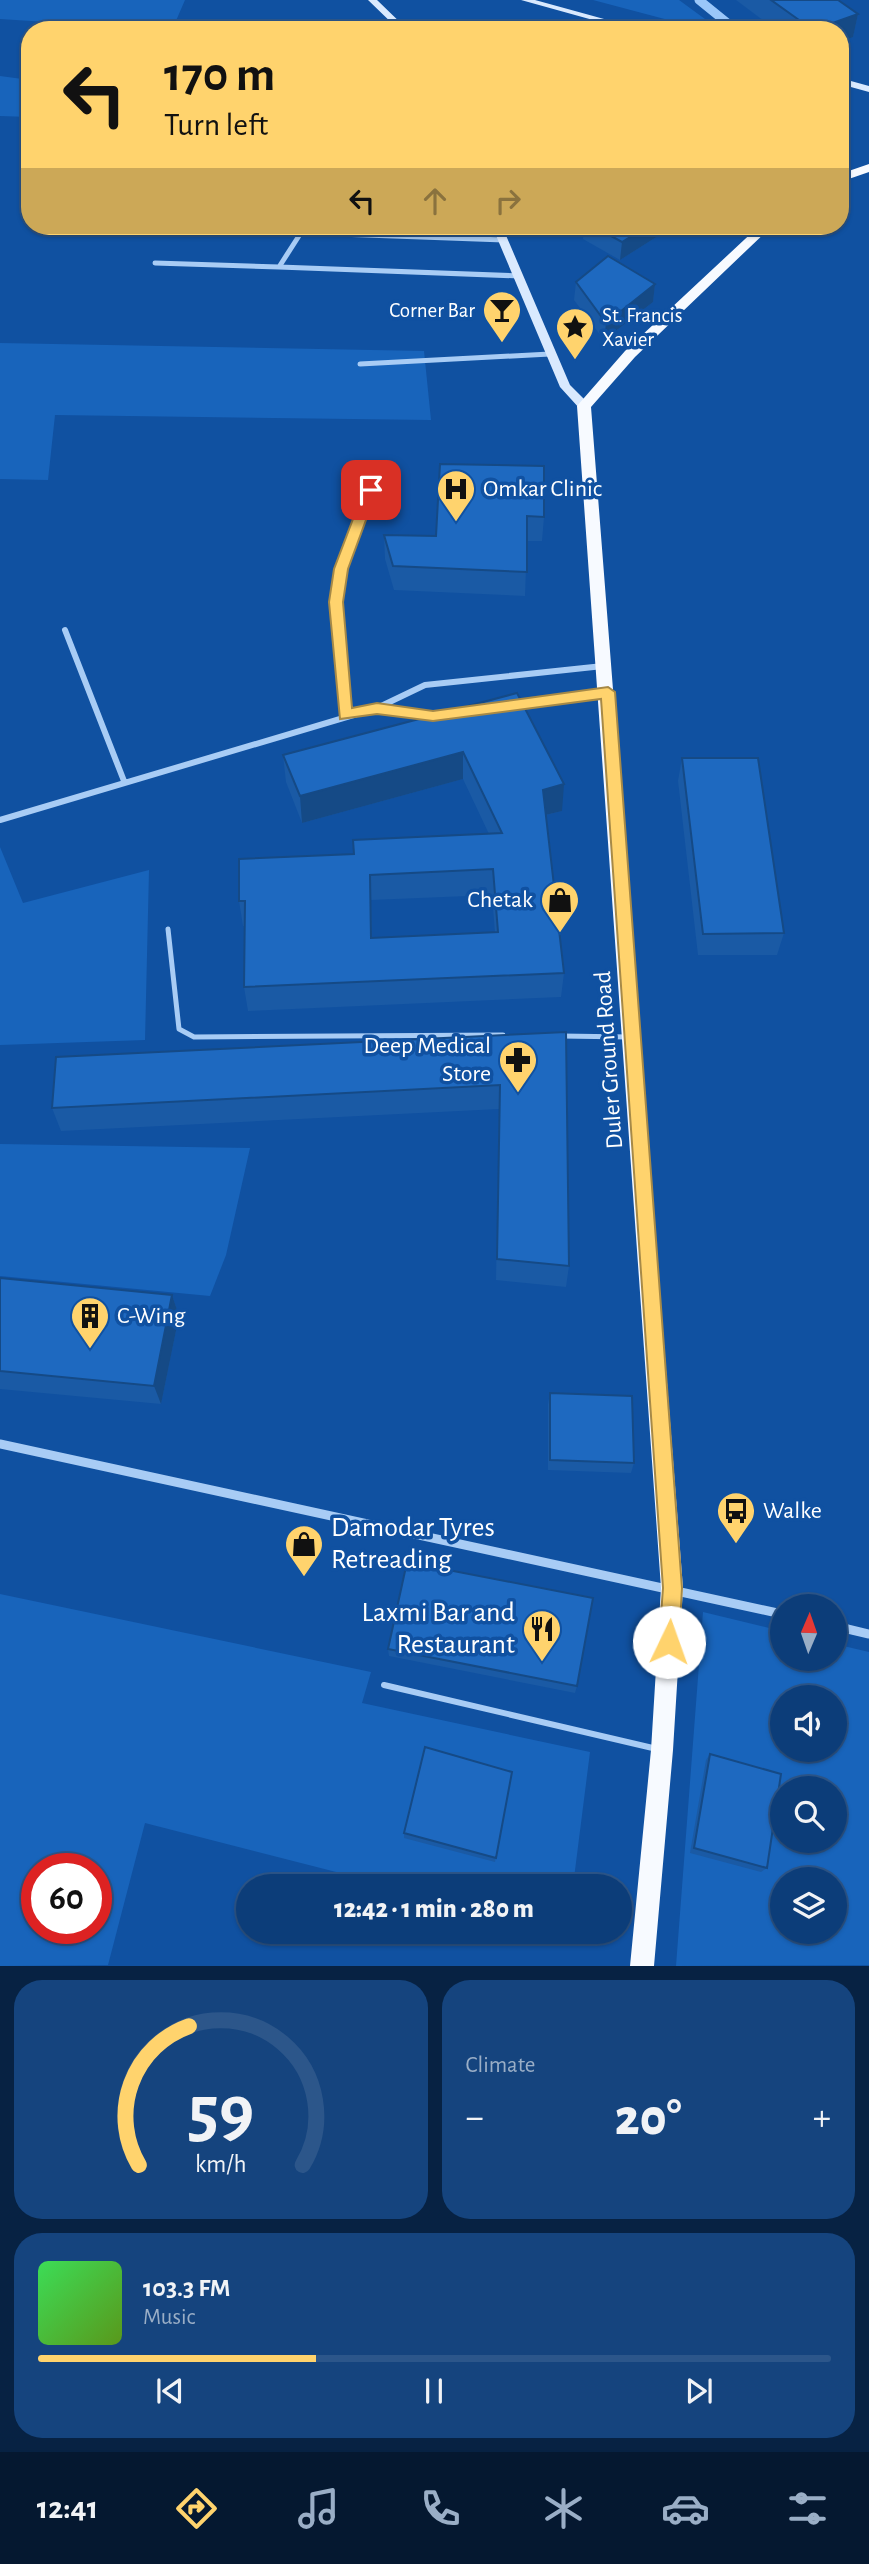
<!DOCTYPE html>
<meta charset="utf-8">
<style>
body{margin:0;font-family:"Alegreya Sans",sans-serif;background:#15447e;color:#f1f3f6;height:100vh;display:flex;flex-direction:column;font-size:26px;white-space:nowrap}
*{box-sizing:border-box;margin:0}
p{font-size:23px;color:#9aaec6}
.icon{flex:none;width:38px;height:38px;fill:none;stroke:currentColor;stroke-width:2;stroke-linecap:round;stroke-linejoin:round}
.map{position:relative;height:1966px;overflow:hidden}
.panel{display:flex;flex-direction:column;gap:14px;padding:14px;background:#072243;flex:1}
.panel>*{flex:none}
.banner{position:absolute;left:21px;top:21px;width:828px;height:214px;border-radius:28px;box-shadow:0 2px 5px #0004,0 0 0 2px #2c568a;background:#ffd36d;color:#111;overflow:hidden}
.needle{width:46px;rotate:2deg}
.controls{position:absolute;left:770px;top:1594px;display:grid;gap:14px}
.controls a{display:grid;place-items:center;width:77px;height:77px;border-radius:50%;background:#0c3d79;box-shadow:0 2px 5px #0004,0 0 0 2px #2c568a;font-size:35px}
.speed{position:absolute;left:21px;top:1853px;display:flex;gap:14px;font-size:35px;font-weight:700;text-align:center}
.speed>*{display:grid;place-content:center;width:91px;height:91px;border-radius:50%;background:#0c3d79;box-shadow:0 2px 5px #0004,0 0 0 2px #2c568a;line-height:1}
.speed .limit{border:10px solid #d22;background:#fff;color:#111}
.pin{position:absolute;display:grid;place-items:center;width:60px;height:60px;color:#fff;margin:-30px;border-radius:14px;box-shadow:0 4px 10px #0006}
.me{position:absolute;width:77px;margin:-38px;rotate:3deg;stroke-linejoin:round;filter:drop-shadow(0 0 5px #0008)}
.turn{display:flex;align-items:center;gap:24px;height:147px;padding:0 28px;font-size:32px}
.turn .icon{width:91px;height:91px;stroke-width:2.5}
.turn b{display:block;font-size:49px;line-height:60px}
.lanes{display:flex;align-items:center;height:66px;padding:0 28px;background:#0003;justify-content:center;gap:35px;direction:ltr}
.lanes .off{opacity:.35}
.big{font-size:52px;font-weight:800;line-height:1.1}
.panel .card{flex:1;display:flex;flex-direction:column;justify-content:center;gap:10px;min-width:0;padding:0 24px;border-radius:28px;background:#15447e}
.panel .dial{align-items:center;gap:0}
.dial svg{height:182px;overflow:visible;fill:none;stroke:#2c568a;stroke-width:7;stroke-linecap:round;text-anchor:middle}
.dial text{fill:#f1f3f6;stroke:none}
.song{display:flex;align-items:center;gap:21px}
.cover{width:84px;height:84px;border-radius:10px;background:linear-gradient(135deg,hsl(130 70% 55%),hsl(90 70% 35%))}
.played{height:7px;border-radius:4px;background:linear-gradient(90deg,#ffd36d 35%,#2c568a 35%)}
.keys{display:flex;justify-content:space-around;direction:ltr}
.heat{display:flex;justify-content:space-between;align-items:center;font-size:38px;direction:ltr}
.panel .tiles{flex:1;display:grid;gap:14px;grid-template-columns:1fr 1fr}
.card:last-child{grid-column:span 2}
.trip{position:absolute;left:236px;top:1874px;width:396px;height:70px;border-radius:35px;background:#0c3d79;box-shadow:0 2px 5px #0004,0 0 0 2px #2c568a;font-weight:800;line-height:70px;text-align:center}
.tabs{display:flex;height:112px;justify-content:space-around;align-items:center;background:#051830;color:#9aaec6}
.tabs .icon{width:49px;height:49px}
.tabs .selected{color:#ffd36d}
.tabs b{font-size:32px;color:#f1f3f6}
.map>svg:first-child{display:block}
.green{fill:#1864bb;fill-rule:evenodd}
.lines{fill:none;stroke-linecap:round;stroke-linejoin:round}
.stream{stroke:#9ac7f9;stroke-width:9}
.lane-far2{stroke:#a8ccf5;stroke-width:3.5}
.lane-far1{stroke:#a8ccf5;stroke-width:5}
.lane{stroke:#a8ccf5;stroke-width:6}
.street-far2{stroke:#a8ccf5;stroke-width:5}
.street-far1{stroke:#a8ccf5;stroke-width:6}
.street{stroke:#a8ccf5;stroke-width:9}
.secondary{fill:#d9e9fe;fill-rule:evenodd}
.primary{fill:#f7faff;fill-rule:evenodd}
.wall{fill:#1a5aa5;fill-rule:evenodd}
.shaded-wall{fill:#154a86}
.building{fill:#1e69c0;stroke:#154a86;stroke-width:2;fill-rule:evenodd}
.route{fill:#ffd36d;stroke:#a68947;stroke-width:2}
.labels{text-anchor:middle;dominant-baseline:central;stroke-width:7;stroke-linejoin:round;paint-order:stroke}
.far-poi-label{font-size:21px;fill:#fff;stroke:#1051a1;text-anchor:end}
.poi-label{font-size:24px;fill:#fff;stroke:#1051a1;text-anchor:start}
.street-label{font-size:24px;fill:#fff;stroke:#1051a1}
.near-poi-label{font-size:28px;fill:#fff;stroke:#1051a1;text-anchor:start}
</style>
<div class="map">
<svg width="869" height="1966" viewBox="0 0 869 1966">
<rect width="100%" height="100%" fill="#1051a1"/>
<path class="green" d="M0,0H185L172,30L0,19Z
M593,0H679L720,30H706Z
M0,76L30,80V117L0,116Z
M0,343L424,351L431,420L55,415L48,480L0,479Z
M0,847L23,903L149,870L145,1040L0,1045Z
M0,1144L250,1148L226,1255L210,1296L0,1276Z
M0,1594L371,1672L362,1703L590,1752L573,1886H391L145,1823L108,1965L0,1966ZM37,1869H96V1928H37Z
M703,1612L782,1631V1659H835V1644L869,1652V1965L676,1966ZM782,1698H835V1750H782ZM782,1788H835V1841H782ZM782,1880H835V1932H782Z"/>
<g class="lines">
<path class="stream" d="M699,0L736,30"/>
<path class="lane-far2" d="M743,226L753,240"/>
<path class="lane-far1" d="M168,929L179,1029L194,1037L503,1035
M561,1036L629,1037"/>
<path class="lane" d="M384,1685L657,1749"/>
<path class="street-far2" d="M304,226L338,234L504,240
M155,263L279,267L304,228
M279,267L520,276
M360,364L550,354
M369,495L371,490"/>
<path class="street-far1" d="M65,630L124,781
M513,704L605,693
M378,708L404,714L439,715
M345,715L336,602L341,569L370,493
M0,820L377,708L425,685L603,666"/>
<path class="street" d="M0,1444L782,1614
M835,1626L869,1634"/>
<path class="secondary" d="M368,0H377L408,30H399Z
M521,0H535L644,30H629Z
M840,78L869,86V92L840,84Z
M492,226H502L570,385L588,403V409H580L560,387Z"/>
<path class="primary" d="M869,164V172L840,182V174Z
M759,226H772L635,357L591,407L683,1588L673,1750L654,1966H630L651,1750L661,1588L577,406L625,351Z"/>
</g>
<path class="wall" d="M736,0H838L858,14L853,37L840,42V30H776Z
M584,226H669V229L620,260L583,239Z
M576,282L655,284L653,302L604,340L574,300Z
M440,464L544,517L542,541H527L525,596L394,590L385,559L384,535L436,536Z
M517,693L562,811L546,815L564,973L561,997L248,1011L244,987L245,926H243L239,901L354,854L489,834L463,779L302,823L286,782L283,755ZM492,895L495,933L372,938L371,900Z
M682,758L784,933L777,955H698L678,781Z
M566,1032L569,1266L566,1287L496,1280L499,1109L61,1131L52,1108Z
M0,1278L172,1295L179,1316L161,1404L0,1389Z
M550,1393L634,1463L631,1473L548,1470V1404Z
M388,1649L577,1686L575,1693L389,1656Z
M710,1754L767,1868L761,1872L690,1853L706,1760Z
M512,1772L495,1862L404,1838V1833Z"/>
<path class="shaded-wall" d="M858,14L853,37L840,42V30H814Z
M648,226H669V229L620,260L622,242Z
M655,284L653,302L604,340L606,323Z
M463,752V779L302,823L300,796Z
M564,784L562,811L541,816L543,790Z
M172,1295L179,1316L161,1404L154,1386Z"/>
<path class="building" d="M771,0H838L858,14L813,30Z
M593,226H648L622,242Z
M608,256L655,284L606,323L576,282Z
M440,464L544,466V517L527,516V572L393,566L384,535L436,536Z
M517,693L564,784L543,790L564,973L244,987L245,901H239V859L354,854L353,840L502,833L463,752L300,796L283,755ZM493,869L498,932L371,938L370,875Z
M682,758H758L784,933L703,934Z
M566,1032L569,1266L497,1259L500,1085L52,1108L56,1057Z
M0,1278L172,1295L154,1386L0,1371Z
M550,1393L632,1396L634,1463L550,1460Z
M407,1562L593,1598L577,1686L388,1649Z
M425,1747L512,1772L496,1858L404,1833Z
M710,1754L781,1774L767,1868L694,1848Z"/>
<path class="route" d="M371,486L377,490L348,569L343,602L352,708L377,703L433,711L608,687L615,692L682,1588L679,1642L676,1649L669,1652L662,1649L659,1642L663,1588L601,699L433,721L377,714L340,719L329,602L334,569L364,490Z"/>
<defs>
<symbol id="bar-pin" viewBox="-11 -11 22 30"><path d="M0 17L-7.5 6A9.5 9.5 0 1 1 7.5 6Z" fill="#ffd36d" stroke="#1051a1"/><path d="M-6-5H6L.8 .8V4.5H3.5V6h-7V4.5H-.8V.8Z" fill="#111"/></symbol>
<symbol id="sight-pin" viewBox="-11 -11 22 30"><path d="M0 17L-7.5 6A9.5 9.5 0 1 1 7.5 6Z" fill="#ffd36d" stroke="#1051a1"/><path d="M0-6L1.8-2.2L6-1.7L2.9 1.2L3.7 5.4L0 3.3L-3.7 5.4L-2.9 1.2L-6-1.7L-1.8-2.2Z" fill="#111"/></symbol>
<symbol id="hospital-pin" viewBox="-11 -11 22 30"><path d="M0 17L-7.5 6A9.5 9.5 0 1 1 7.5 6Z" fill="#ffd36d" stroke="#1051a1"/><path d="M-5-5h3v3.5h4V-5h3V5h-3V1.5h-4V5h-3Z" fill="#111"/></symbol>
<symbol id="shop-pin" viewBox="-11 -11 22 30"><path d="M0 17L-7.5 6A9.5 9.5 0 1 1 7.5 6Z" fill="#ffd36d" stroke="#1051a1"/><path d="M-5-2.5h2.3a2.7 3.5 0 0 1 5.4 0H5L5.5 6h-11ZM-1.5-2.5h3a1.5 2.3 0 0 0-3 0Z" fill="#111"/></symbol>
<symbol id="pharmacy-pin" viewBox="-11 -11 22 30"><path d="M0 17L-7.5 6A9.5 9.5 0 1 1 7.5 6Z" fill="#ffd36d" stroke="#1051a1"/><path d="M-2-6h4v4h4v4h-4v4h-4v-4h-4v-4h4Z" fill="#111"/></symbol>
<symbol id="building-pin" viewBox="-11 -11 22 30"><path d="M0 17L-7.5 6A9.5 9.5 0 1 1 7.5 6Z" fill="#ffd36d" stroke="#1051a1"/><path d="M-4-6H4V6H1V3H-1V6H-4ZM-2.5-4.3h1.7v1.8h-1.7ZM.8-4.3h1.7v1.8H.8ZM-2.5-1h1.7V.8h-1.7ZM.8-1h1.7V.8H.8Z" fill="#111"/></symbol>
<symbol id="bus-pin" viewBox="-11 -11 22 30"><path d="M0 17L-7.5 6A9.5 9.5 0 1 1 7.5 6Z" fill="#ffd36d" stroke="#1051a1"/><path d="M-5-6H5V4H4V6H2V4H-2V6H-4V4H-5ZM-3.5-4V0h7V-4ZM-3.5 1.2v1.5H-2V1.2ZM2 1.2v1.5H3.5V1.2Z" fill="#111"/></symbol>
<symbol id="restaurant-pin" viewBox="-11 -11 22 30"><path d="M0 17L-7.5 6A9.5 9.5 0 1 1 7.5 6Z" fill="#ffd36d" stroke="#1051a1"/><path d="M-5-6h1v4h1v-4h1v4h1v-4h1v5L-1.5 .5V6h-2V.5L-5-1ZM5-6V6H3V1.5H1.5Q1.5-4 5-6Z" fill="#111"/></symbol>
</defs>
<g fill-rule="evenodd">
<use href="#bar-pin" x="480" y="288" width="44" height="60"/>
<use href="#sight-pin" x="553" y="305" width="44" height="60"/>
<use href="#hospital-pin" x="434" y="467" width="44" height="60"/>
<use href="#shop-pin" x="538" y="878" width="44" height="60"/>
<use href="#pharmacy-pin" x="496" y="1038" width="44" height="60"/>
<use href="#building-pin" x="68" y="1294" width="44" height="60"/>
<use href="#bus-pin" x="714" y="1489" width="44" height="60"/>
<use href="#shop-pin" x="282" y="1522" width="44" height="60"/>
<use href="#restaurant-pin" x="520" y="1607" width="44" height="60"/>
</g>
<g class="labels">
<g class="far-poi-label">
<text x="475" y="310">Corner Bar</text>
<text x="602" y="315" text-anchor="start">St. Francis<tspan x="602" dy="24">Xavier</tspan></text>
</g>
<g class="poi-label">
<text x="483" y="489">Omkar Clinic</text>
<text x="533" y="900" text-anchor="end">Chetak</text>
<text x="491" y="1046" text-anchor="end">Deep Medical<tspan x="491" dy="28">Store</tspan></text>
<text x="117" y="1316">C-Wing</text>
<text x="763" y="1511">Walke</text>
</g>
<g class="street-label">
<text transform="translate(609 1060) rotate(-94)">Duler Ground Road</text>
</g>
<g class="near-poi-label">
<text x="331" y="1528">Damodar Tyres<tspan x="331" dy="32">Retreading</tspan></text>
<text x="515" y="1613" text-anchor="end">Laxmi Bar and<tspan x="515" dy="32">Restaurant</tspan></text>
</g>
</g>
</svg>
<div class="controls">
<a><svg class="needle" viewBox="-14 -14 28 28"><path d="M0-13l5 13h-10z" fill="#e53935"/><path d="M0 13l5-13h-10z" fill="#9aaec6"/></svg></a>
<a><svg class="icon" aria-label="sound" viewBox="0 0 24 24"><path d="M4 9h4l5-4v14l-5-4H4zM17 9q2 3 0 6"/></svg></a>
<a><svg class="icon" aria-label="search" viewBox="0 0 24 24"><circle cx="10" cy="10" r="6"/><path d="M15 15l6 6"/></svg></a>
<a><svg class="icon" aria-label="layers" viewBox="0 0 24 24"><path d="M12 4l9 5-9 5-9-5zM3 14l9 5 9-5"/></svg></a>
</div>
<div class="speed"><div class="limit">60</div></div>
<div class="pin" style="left:371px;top:490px;background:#d93025"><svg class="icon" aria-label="arrive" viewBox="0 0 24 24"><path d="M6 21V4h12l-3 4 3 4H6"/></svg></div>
<svg class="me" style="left:669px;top:1642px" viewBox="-20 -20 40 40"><circle r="19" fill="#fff"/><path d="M0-13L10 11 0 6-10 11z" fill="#ffd36d"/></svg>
<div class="trip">12:42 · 1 min · 280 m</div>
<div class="banner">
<div class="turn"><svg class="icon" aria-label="left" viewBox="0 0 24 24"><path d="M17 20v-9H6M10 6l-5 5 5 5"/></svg><div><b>170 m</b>Turn left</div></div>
<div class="lanes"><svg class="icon" aria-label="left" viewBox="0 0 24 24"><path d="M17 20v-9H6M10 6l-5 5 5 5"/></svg><svg class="icon off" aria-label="ahead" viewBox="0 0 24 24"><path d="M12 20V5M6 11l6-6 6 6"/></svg><svg class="icon off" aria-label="right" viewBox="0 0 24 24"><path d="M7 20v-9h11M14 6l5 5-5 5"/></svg></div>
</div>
</div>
<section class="panel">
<div class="tiles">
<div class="card dial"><svg viewBox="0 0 100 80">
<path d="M14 69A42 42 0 1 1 86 69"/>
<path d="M14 69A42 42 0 0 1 36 8" stroke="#ffd36d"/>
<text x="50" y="56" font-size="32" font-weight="700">59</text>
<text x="50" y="72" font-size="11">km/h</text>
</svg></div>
<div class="card"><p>Climate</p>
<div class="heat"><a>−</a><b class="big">20°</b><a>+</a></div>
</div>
<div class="card">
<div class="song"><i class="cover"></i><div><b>103.3 FM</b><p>Music</p></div></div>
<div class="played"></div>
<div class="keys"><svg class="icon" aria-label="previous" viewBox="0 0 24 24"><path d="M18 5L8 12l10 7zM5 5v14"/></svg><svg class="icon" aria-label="pause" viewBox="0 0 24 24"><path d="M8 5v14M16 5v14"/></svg><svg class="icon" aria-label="next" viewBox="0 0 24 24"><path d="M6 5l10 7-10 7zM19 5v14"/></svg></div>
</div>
</div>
</section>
<nav class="tabs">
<b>12:41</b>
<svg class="icon selected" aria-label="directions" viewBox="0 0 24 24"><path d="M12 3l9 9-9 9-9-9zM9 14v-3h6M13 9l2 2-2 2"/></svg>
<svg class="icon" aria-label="music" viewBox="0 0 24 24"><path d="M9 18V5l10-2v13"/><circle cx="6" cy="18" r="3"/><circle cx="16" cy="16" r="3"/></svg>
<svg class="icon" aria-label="phone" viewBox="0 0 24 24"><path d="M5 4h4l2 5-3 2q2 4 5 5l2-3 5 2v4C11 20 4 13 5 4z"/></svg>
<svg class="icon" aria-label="climate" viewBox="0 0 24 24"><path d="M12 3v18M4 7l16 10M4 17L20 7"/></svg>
<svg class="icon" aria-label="car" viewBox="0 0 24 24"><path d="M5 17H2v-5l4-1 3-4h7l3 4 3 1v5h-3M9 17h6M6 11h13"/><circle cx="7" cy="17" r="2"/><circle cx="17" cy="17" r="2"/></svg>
<svg class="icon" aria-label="filters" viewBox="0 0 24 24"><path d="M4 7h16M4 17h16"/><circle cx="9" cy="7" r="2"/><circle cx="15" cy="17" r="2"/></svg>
</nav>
